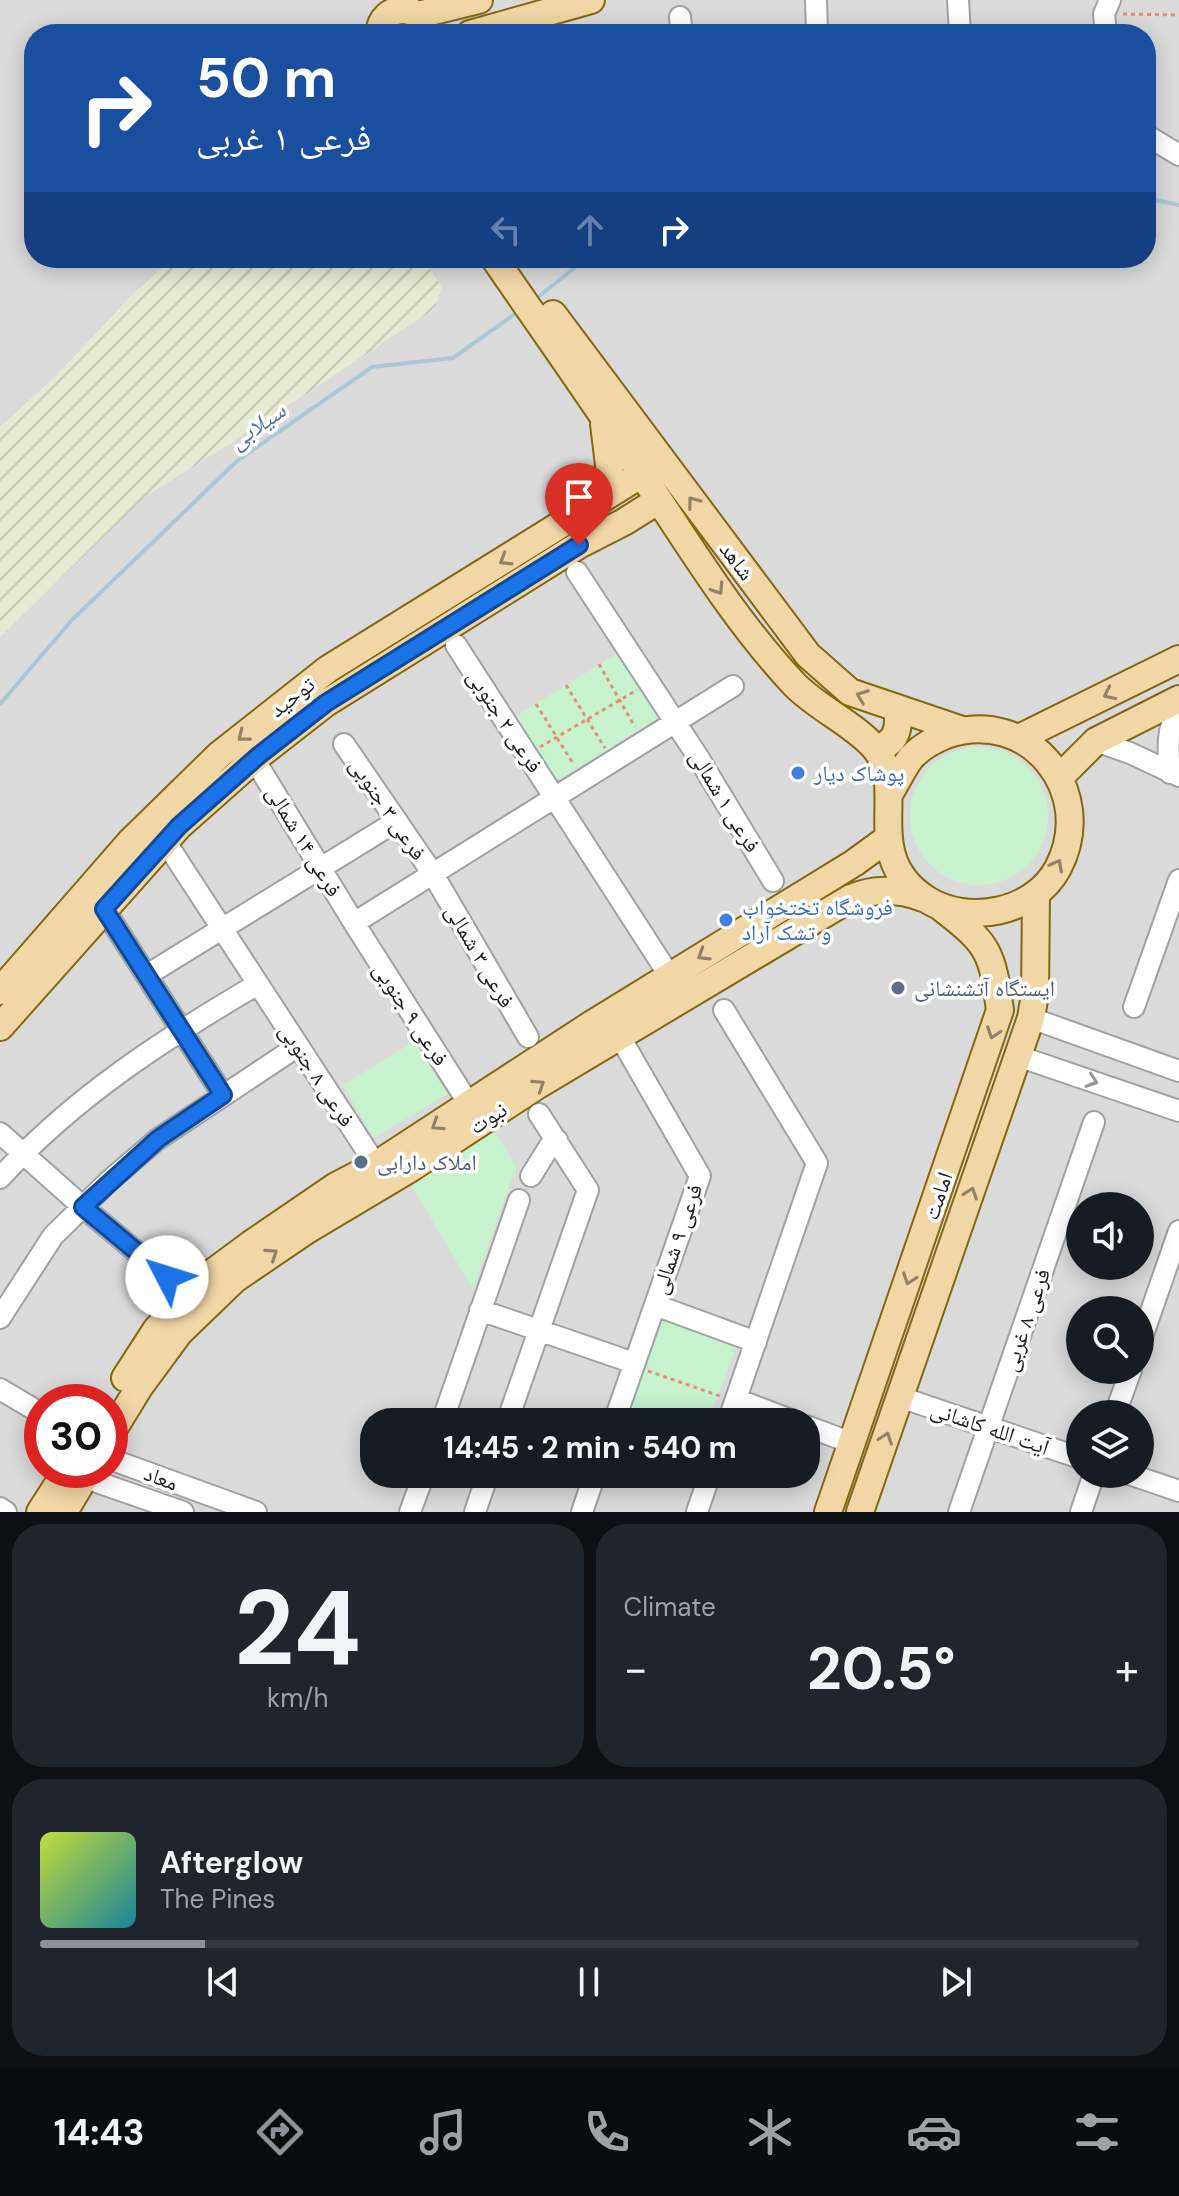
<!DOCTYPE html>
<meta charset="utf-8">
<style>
body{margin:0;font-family:"DM Sans","Noto Naskh Arabic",sans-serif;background:#20242c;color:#f1f3f6;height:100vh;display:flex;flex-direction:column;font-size:30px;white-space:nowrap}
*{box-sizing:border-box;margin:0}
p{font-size:26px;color:#9ea1a6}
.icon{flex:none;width:44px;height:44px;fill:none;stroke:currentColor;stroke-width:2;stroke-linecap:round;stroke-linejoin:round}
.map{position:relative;height:1512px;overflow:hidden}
.details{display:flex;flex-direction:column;gap:12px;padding:12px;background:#0d0f14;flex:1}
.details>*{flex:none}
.top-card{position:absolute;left:24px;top:24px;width:1132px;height:244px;border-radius:32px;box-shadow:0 4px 20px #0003;background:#1a4fa0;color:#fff;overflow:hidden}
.controls{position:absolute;left:1066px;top:1192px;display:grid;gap:16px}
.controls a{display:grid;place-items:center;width:88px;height:88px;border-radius:50%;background:#171b24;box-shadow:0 4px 20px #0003;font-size:40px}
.speed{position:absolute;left:24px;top:1384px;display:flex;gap:16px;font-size:40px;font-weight:700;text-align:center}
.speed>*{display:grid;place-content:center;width:104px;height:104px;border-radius:50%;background:#171b24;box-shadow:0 4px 20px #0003;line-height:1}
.speed .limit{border:12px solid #d22;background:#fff;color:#111}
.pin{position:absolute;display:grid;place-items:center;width:68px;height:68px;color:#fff;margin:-82px -34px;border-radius:50% 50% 50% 0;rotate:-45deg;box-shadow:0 0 8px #0007}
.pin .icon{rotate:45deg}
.me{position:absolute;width:88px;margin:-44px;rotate:310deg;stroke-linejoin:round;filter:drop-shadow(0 0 6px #0008)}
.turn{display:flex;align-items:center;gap:28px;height:168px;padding:0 40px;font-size:36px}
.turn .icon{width:104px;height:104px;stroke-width:2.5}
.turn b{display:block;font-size:56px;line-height:68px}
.lanes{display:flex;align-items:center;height:76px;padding:0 40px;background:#0003;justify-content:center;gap:40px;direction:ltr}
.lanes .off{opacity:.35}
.big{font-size:60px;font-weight:700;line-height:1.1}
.details .widget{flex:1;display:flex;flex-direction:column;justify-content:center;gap:12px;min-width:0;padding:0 28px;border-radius:32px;background:#20242c}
.details .dial{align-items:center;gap:0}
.dial b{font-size:104px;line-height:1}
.song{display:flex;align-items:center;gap:24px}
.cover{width:96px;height:96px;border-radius:12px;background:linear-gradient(135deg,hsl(70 70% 55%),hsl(190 70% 35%))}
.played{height:8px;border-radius:4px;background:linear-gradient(90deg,#8c9099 15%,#363941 15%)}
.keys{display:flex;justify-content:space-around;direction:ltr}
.heat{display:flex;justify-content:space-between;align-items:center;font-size:44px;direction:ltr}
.details .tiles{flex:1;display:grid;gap:12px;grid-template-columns:1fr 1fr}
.widget:last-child{grid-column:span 2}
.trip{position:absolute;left:360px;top:1408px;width:460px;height:80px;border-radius:32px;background:#171b24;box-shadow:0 4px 20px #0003;font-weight:700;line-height:80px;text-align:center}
.tabs{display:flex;height:128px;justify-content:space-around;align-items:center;background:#090b0e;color:#9ea1a6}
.tabs .icon{width:56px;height:56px}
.tabs .selected{color:#8c9099}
.tabs b{font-size:36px;color:#f1f3f6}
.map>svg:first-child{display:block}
.residential{fill:#dbdada;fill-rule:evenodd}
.farmland{fill:url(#farmland-furrows)}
.park{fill:#c6f3cd}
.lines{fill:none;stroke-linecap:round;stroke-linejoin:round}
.stream{stroke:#aac8d6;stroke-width:4}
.minor-casing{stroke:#a1a1a1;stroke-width:24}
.major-casing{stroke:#856811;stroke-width:30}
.path{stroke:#e98d79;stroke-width:3;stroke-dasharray:4 4;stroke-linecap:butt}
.minor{stroke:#fff;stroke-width:20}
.major{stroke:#f1d6a6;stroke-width:26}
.oneway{stroke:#928368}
.oneway2{stroke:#999}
.route-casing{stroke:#114b97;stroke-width:20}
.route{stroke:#1a73e8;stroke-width:14}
.shop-dot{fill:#3f7fe0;stroke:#fff;stroke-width:3}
.service-dot{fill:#5c6f8a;stroke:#fff;stroke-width:3}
.labels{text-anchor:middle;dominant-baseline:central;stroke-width:7;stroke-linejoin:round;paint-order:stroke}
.street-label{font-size:22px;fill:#1d1d1d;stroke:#fff}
.shop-label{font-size:22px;fill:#366cbe;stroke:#fff;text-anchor:start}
.service-label{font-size:22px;fill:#4e5e75;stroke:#fff;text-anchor:start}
.water-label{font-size:24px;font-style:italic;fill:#5575a1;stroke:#fff}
</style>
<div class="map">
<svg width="1179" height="1512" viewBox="0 0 1179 1512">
<defs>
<pattern id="farmland-furrows" width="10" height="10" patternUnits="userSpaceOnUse" patternTransform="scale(2)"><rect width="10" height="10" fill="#e6ead2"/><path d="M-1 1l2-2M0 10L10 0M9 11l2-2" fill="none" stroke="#c5c8b4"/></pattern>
</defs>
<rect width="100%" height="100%" fill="#edebe4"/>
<path class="residential" d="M0,0H1179V1512H0ZM34,34H1146V258H34ZM1080,1206H1140V1266H1080ZM1080,1310H1140V1370H1080ZM42,1402H110V1470H42ZM1080,1414H1140V1474H1080ZM374,1422H806V1474H374Z"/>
<path class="farmland" d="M173,258H422L442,287L434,309L236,440L147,495L0,637V427L54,378L130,297Z"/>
<path class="park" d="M618,653L658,718L556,781L516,716Z
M910 816a69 69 0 1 1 138 0a69 69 0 1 1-138 0Z
M415,1041L447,1094L374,1138L343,1085Z
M494,1130L516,1167L473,1289L410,1183Z
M660,1319L736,1347L708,1422H637L625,1417Z"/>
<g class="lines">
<path class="stream" d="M1146,198L1179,205
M533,301L587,258
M0,704L71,621L237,461L372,367L453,358L519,311"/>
<defs>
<path id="minor" d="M816,0L817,34
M958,0L960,34
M680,17L682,34
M1106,34L1104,14L1110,0
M1146,135L1179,155
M577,572L698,757L773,881
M456,645L669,975
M1096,741L1130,753L1179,776
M344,744L433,874L528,1037
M254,759L354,923L469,1104
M1170,773C1168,752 1166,727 1179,709
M165,841L376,1165
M104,909L223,1095
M354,923L733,686
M147,975L397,821
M1134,1007L1179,880
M724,1010L817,1163L728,1422
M1031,1018L1179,1071
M1018,1056L1179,1111
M0,1133L83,1207L188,1295
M531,1176L549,1147L557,1140
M0,1178C74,1097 164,1039 258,984
M655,1305L756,1342
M480,1310L634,1363
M0,1318L53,1236L110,1180L158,1139L298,1046
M1140,1343L1179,1231
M0,1389L42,1414
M900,1397L1080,1458
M736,1399L796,1422
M1115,1414L1131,1370
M442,1422L519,1200
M507,1422L588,1190L539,1114
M614,1422L700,1176L620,1037
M806,1426L852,1443
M110,1459L256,1512
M88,1470L97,1482L183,1512
M1129,1474L1179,1491
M0,1508L6,1512
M410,1512L424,1474
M475,1512L488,1474
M582,1512L595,1474
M697,1512L710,1474
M959,1512L1094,1122
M1081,1512L1094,1474"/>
<path id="major" d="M418,15L479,0
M379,34C381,2 424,2 425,34
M470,34L591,0
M494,258C544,331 595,402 643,476C691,548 735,621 794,684C817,708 851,722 873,746C911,786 858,855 926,899C968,926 1034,913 1058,868C1098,792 1029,706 946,735C934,740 919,748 910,759C903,769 897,781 891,791
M553,314L808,655L850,692L962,730
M604,424L610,473L605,497
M1019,738L1179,659
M875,748C897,745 900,727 897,709
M1060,777L1096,741L1179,699
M0,991L130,842L219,755L328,669L642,474
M0,1027L179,826L258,756L326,703L579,545L624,522L659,500
M125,1378L156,1330L197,1284L251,1244L336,1186L376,1165L592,1024L854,863L887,839
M110,1435L140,1386L179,1333L235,1279L307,1230L411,1168L538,1085L851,898C874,888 899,889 923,898
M40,1512L67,1470
M64,1512L89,1470
M828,1512L1000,1010C992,953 990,945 943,909
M860,1512L1031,1018L1035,994L1036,894"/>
</defs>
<use href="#minor" class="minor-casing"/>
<use href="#major" class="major-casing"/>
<path class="path" d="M1123,14L1179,15
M599,664L635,727
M566,685L605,748
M536,704L574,765
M540,747L637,690
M648,1371L720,1396"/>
<use href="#minor" class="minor"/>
<use href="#major" class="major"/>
</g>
<defs><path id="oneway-chevron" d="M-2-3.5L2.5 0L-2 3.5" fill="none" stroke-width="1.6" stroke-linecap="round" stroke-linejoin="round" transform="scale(2)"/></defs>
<g class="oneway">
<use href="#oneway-chevron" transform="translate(693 502) rotate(-127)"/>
<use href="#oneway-chevron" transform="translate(505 560) rotate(148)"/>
<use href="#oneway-chevron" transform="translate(718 589) rotate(57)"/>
<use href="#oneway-chevron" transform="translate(1109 694) rotate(154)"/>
<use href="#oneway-chevron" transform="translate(862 696) rotate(-159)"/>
<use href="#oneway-chevron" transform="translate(243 736) rotate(142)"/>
<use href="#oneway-chevron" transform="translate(1057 865) rotate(-62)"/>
<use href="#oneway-chevron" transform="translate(703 955) rotate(148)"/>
<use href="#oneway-chevron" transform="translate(993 1033) rotate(109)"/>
<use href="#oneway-chevron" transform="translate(539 1085) rotate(-33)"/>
<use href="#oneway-chevron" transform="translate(437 1125) rotate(147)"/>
<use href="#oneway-chevron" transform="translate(971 1193) rotate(-71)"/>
<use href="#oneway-chevron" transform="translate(272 1254) rotate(-34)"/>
<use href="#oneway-chevron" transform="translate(909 1279) rotate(109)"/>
<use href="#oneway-chevron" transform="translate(886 1438) rotate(-71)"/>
</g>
<use class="oneway2" href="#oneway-chevron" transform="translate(1092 1081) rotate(19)"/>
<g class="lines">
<defs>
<path id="route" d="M167,1277L83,1207L158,1139L223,1095L104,909L179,826L258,756L326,703L579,545"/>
</defs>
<use href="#route" class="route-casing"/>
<use href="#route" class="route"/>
</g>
<g class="shop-dot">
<circle cx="798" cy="773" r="8"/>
<circle cx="726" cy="920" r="8"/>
</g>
<g class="service-dot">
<circle cx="898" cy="988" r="8"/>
<circle cx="361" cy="1162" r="8"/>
</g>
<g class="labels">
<g class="street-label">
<text transform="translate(737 561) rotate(53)">شاهد</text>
<text transform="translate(292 697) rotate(-38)">توحید</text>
<text transform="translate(505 721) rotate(57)">فرعی ۲ جنوبی</text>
<text transform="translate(725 801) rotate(59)">فرعی ۱ شمالی</text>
<text transform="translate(388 809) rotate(56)">فرعی ۳ جنوبی</text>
<text transform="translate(304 841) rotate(59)">فرعی ۱۴ شمالی</text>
<text transform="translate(480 956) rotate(60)">فرعی ۳ شمالی</text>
<text transform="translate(411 1014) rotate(57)">فرعی ۹ جنوبی</text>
<text transform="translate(317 1075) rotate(57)">فرعی ۸ جنوبی</text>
<text transform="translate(488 1118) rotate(-33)">نبوت</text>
<text transform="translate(938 1196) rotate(-71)">امامت</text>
<text transform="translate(677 1239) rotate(-71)">فرعی ۹ شمالی</text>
<text transform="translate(1026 1320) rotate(-71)">فرعی ۸ غربی</text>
<text transform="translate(990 1428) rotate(19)">آیت الله کاشانی</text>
<text transform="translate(161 1478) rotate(20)">معاد</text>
</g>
<g class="shop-label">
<text x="814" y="773">پوشاک دیار</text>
<text x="742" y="907">فروشگاه تختخواب<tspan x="742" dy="25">و تشک آراد</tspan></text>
</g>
<g class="service-label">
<text x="914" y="988">ایستگاه آتشنشانی</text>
<text x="377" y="1162">املاک دارابی</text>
</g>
<g class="water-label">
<text transform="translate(257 425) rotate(-35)">سیلابی</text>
</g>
</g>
</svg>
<div class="controls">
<a><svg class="icon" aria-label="sound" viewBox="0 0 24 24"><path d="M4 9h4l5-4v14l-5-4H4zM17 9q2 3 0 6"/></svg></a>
<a><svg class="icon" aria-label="search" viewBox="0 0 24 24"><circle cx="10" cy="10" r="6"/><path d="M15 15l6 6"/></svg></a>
<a><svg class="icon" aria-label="layers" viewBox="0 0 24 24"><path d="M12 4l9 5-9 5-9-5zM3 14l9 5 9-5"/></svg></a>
</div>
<div class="speed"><div class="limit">30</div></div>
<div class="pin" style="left:579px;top:545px;background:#d93025"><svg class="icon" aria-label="arrive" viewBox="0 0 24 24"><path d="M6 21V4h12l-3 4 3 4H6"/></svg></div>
<svg class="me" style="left:167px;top:1277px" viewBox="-20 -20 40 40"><circle r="19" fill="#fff"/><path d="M0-13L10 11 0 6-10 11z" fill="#1a73e8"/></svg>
<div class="trip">14:45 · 2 min · 540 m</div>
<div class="top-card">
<div class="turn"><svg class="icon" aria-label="right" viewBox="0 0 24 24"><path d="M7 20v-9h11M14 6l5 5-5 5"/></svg><div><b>50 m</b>فرعی ۱ غربی</div></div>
<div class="lanes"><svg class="icon off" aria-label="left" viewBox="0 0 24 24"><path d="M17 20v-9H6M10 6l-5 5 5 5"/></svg><svg class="icon off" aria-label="ahead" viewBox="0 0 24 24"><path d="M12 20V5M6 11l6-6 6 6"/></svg><svg class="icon" aria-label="right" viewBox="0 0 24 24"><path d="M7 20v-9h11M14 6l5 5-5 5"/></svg></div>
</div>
</div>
<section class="details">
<div class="tiles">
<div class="widget dial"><b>24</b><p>km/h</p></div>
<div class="widget"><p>Climate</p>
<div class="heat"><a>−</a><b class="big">20.5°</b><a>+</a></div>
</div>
<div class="widget">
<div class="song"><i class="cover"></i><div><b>Afterglow</b><p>The Pines</p></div></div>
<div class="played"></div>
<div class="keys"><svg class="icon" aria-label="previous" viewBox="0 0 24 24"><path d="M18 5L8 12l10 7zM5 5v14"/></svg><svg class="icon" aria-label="pause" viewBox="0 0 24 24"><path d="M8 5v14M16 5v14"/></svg><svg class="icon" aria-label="next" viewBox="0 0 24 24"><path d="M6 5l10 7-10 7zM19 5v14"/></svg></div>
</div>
</div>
</section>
<nav class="tabs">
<b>14:43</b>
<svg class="icon selected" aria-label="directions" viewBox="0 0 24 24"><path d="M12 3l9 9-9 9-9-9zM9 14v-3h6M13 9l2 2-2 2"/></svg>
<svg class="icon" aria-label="music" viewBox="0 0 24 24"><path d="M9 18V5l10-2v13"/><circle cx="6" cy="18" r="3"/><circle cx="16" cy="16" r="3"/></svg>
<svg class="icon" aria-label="phone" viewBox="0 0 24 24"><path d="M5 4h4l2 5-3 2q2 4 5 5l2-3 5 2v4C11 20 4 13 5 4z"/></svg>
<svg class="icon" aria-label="climate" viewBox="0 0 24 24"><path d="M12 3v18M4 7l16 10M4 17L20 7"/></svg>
<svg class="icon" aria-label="car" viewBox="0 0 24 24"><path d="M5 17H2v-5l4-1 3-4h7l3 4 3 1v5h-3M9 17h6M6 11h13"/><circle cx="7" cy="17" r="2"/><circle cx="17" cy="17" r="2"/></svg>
<svg class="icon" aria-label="filters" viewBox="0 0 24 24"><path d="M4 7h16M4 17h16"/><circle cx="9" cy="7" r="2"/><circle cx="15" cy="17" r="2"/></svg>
</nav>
